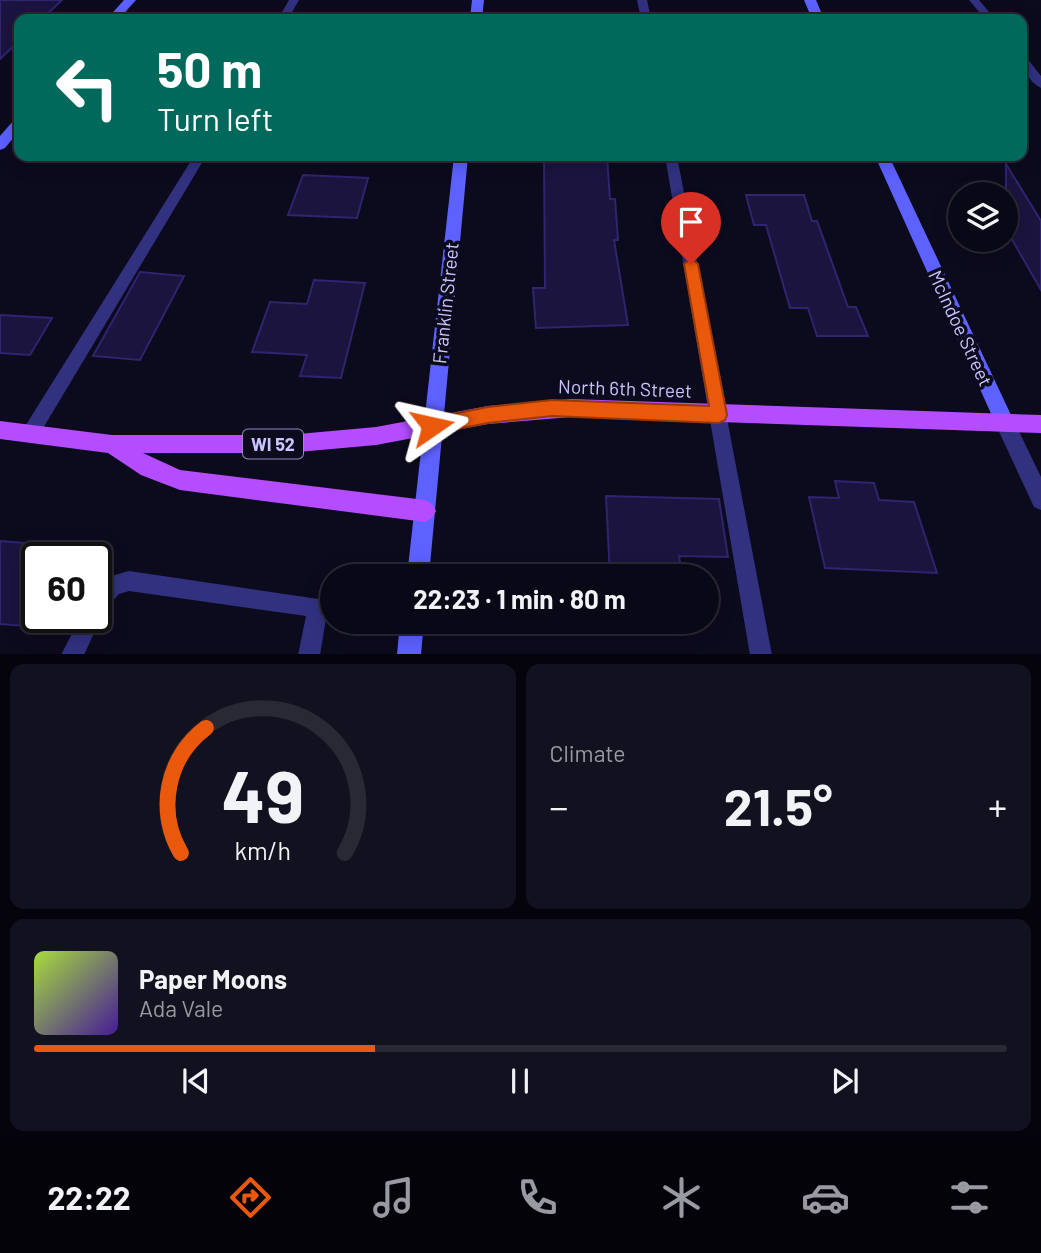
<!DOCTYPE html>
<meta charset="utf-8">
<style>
body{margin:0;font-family:Barlow,sans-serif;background:#12111f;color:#f1f3f6;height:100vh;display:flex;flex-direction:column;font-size:26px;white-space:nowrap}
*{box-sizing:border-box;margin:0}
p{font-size:23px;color:#999aa1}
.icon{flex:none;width:38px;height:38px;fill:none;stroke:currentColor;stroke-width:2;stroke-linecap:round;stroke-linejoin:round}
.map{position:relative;height:654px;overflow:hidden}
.drawer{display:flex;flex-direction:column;gap:10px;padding:10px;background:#05040c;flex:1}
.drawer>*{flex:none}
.banner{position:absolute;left:14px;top:14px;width:1013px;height:147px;border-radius:14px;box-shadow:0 4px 18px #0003,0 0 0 2px #292935;background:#00695c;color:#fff;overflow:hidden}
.controls{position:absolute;left:948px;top:182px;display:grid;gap:14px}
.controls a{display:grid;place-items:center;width:70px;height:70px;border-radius:50%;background:#090816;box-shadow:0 4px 18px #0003,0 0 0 2px #292935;font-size:35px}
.speed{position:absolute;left:21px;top:542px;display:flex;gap:14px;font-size:35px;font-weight:700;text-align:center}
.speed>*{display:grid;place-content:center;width:91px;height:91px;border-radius:50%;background:#090816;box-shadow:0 4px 18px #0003,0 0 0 2px #292935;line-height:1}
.speed .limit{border:4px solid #111;border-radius:10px;background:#fff;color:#111}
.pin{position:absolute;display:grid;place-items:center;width:60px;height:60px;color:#fff;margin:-72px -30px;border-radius:50% 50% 50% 0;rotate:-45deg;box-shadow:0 0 7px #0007}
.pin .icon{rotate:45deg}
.me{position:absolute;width:77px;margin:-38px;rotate:79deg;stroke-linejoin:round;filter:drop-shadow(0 0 5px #0008)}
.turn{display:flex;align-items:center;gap:24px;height:147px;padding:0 28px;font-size:32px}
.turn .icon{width:91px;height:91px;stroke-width:2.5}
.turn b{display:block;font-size:49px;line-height:60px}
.big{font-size:52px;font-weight:700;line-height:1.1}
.drawer .card{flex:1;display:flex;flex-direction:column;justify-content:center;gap:10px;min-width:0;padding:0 24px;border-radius:14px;background:#12111f}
.drawer .dial{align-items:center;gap:0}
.dial svg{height:182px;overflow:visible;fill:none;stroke:#292935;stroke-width:7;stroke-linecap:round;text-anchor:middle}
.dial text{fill:#f1f3f6;stroke:none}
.song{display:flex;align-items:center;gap:21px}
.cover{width:84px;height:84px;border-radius:10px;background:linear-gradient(135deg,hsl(80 70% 55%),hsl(260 70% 35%))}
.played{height:7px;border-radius:4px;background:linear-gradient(90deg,#ea580c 35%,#292935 35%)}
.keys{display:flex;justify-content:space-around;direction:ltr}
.heat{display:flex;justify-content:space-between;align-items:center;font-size:38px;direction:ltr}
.drawer .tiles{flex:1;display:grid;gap:10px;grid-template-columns:1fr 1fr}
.card:last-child{grid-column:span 2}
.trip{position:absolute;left:320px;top:564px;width:399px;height:70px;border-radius:35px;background:#090816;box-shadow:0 4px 18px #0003,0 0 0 2px #292935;font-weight:700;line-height:70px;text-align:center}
.dock{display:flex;height:112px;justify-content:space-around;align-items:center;background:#040309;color:#999aa1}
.dock .icon{width:49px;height:49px}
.dock .current{color:#ea580c}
.dock b{font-size:32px;color:#f1f3f6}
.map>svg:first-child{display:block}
.building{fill:#1b143f;stroke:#2f246d;stroke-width:2}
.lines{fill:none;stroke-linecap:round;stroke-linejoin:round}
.lane{fill:#313180;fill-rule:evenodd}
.street{fill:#313180;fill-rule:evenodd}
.secondary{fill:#5d61ff;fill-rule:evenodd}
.primary{fill:#b44dff;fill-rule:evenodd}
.route{fill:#ea580c;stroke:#983908;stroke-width:2}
.labels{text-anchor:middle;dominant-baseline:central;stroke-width:7;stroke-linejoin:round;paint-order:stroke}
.shield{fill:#0c0a1d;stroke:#908ebb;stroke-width:2}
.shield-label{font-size:18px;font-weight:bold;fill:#c9c6ff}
.street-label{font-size:19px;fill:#c9c6ff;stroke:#0c0a1d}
</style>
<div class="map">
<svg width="1041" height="655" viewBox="0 0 1041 655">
<rect width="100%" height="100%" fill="#0c0a1d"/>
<path class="building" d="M0,0H62L42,19H19V41L0,59Z
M544,156H607L610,199H615L618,240H614L628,325L536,328L533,288H545Z
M1006,164L1041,221V290L1006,229Z
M303,175L368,178L357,218L288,215Z
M746,195H804L812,221H817L848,307H856L868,336H817L808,308H790L766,225H754Z
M140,272L184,276L140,360L93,356Z
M314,280L365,283L341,378L300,376L307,355L252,352L270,302L307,304Z
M0,315L52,318L30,355L0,353Z
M835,481L874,483L879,500L914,502L937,573L825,568L809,497L839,498Z
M606,496L719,499L728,557L679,556L682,576H610Z
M0,541L37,544V627L0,624Z
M612,621H687L688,626L612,624Z"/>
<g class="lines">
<path class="lane" d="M289,0H299L288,19H278Z
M637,0H647L651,19H641Z
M969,0H979L995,19H985Z
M1022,56L1026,57L1041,76V88C1029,82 1022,68 1022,56Z
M194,156H206L36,440L30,442L24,440L21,434L24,428Z
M665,156H677L772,655H750Z
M129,571L325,600L328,607L320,655H298L306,616L129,591L119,594L100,615L101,618L84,655H61L80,618H96C96,586 96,579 129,571Z"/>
<path class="street" d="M1005,414L1012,417L1041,477V510L1034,507L995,423L998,417Z"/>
<path class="secondary" d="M124,0H136L119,19H107Z
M472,0H484L482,19H470Z
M804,0H816L824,19H812Z
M19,119V131L5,148L0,150V136L14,120Z
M454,156H468L429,576H407Z
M875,156H889L1012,417L1015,423L1012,429L1005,432L998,429Z
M400,621H424L421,655H397Z"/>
<path class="primary" d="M571,399L1041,415V433L571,417L488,424L376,445L287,453H143L180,470L425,500L432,504L436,511L432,518L425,522L180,490L141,475L108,453L0,439V421L112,435H287L376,427L488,406Z"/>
</g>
<path class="route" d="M691,258L698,264L727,415L725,420L719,423L552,416L488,423L432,434L426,432L423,426L426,420L432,418L488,407L552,400L709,406L684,264Z"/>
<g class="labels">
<rect class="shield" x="243" y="429.5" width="60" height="29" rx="5"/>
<g class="shield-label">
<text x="273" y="444">WI 52</text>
</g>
<g class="street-label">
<text transform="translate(445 303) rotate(-84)">Franklin Street</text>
<text transform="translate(961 328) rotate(65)">McIndoe Street</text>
<text transform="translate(625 388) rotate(2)">North 6th Street</text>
</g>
</g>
</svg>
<div class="controls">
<a><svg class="icon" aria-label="layers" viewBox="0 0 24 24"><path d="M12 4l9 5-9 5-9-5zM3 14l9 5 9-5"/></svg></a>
</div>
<div class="speed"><div class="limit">60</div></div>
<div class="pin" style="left:691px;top:264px;background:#d93025"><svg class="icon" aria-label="arrive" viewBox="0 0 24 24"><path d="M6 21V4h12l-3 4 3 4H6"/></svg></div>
<svg class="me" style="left:432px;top:426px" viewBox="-20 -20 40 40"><path d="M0-17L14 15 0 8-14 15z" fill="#ea580c" stroke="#fff" stroke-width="4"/></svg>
<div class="trip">22:23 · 1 min · 80 m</div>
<div class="banner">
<div class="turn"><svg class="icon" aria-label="left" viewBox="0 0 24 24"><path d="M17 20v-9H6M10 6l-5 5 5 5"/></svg><div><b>50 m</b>Turn left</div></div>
</div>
</div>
<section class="drawer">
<div class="tiles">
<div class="card dial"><svg viewBox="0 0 100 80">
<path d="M14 69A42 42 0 1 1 86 69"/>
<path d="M14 69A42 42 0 0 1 25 14" stroke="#ea580c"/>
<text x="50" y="56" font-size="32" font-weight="700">49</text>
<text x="50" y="72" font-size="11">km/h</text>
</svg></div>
<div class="card"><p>Climate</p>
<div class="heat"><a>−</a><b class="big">21.5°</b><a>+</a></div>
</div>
<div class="card">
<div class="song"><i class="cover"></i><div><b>Paper Moons</b><p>Ada Vale</p></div></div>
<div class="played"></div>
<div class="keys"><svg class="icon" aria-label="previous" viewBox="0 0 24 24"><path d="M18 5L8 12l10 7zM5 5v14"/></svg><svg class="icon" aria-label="pause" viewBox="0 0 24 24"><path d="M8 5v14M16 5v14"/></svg><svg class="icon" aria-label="next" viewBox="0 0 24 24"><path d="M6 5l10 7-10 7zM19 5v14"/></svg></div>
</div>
</div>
</section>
<nav class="dock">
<b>22:22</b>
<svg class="icon current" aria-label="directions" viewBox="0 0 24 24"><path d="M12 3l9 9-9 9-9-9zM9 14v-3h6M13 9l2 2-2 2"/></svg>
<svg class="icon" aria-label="music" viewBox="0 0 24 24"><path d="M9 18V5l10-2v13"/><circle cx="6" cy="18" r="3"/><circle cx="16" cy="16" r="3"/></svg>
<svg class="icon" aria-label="phone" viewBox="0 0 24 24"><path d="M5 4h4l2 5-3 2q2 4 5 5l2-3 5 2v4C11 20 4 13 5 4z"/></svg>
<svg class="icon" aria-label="climate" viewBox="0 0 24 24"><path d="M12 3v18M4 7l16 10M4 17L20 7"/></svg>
<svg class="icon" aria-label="car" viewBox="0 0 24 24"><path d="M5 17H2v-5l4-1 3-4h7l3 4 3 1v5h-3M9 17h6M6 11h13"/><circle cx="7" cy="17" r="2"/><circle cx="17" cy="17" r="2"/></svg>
<svg class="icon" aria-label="filters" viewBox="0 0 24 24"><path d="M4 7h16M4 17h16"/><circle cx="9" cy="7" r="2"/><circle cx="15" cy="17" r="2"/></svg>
</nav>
